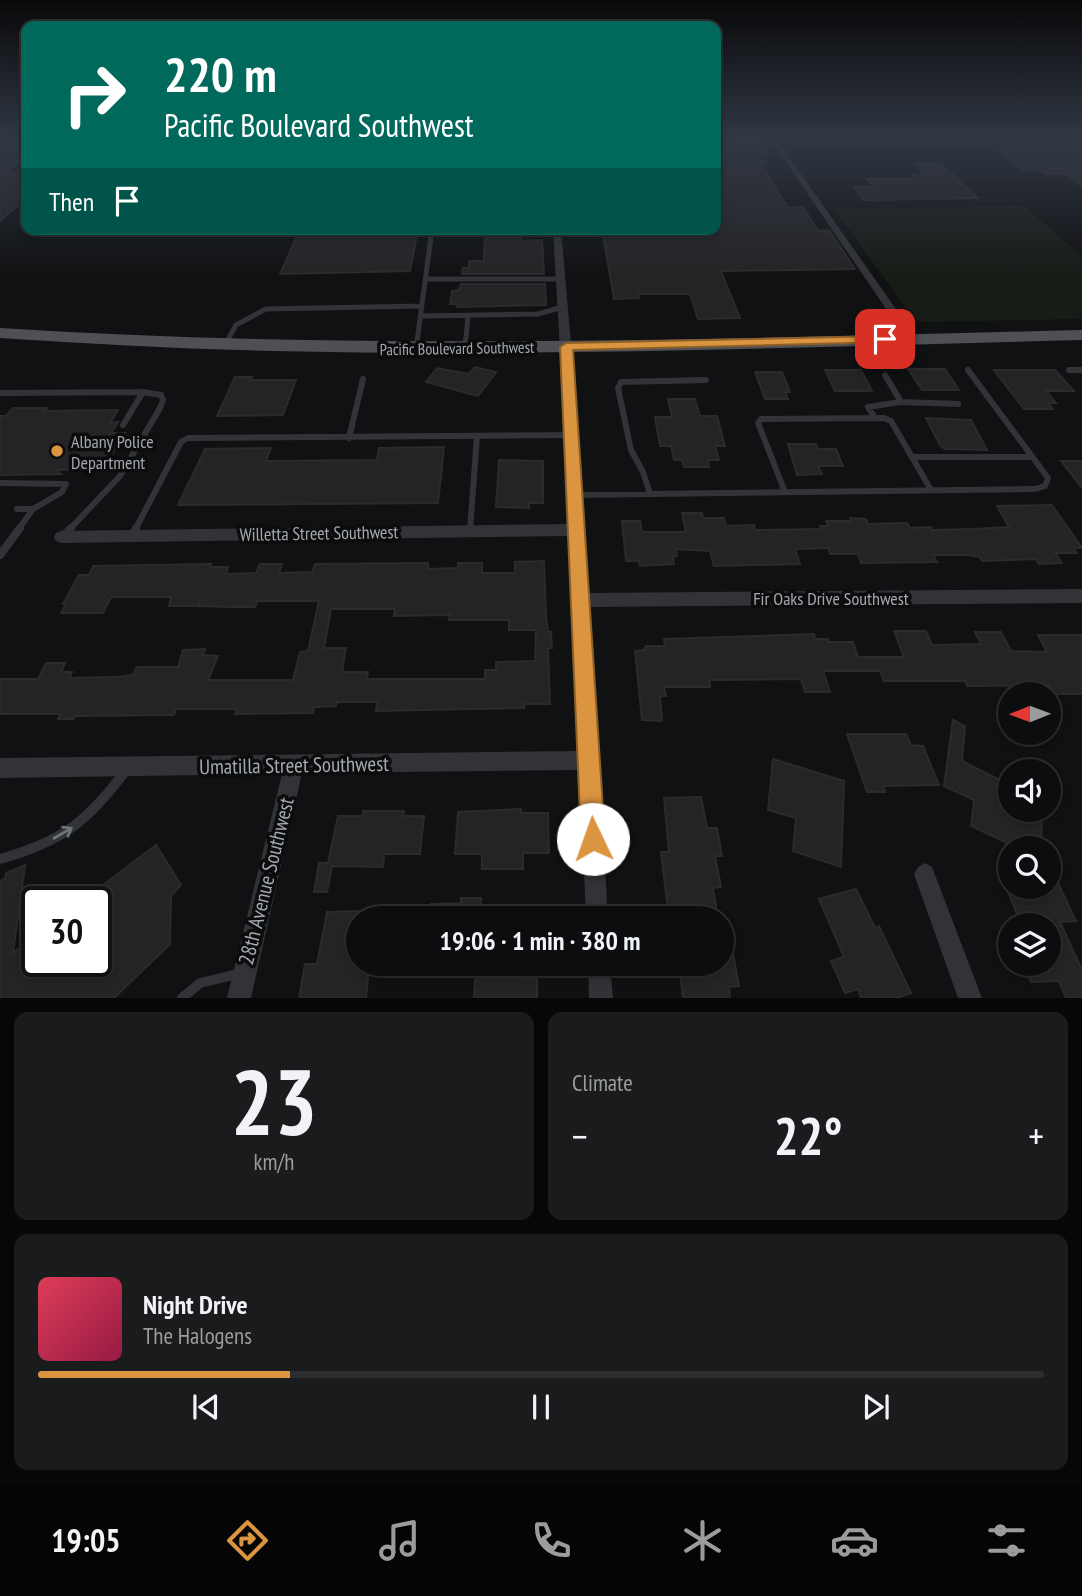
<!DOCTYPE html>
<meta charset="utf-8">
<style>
body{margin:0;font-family:"PT Sans Narrow",sans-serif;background:#1a1b1c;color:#f1f3f6;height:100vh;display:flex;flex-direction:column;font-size:26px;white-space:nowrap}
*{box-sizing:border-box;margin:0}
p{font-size:23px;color:#9a9c9e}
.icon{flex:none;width:38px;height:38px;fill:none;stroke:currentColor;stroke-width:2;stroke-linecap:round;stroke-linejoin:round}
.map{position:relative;height:998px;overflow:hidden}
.side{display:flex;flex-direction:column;gap:14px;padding:14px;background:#070708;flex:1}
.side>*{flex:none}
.top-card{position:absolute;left:21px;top:21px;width:700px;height:214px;border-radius:14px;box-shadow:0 4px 10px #0003,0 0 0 2px #2c2d2e;background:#00695c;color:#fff;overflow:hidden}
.needle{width:46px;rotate:269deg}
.fabs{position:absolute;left:998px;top:682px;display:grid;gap:14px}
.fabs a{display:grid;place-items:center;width:63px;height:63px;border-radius:50%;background:#0c0d0e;box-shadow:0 4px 10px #0003,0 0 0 2px #2c2d2e;font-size:35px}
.speed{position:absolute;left:21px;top:886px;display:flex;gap:14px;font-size:35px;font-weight:700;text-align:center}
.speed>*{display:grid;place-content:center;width:91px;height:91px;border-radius:50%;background:#0c0d0e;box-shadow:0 4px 10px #0003,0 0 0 2px #2c2d2e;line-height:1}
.speed .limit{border:4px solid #111;border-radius:10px;background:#fff;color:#111}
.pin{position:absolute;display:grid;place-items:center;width:60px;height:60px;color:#fff;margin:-30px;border-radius:14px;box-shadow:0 4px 10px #0006}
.me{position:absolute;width:77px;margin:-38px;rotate:357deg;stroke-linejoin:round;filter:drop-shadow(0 0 5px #0008)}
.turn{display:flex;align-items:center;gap:24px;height:147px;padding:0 28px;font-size:32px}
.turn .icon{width:91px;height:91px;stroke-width:2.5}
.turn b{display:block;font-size:49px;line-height:60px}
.then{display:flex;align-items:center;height:66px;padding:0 28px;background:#0003;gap:14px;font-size:26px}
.big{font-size:52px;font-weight:700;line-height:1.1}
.side .card{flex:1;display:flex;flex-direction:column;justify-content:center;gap:10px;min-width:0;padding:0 24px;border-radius:14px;background:#1a1b1c}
.side .dial{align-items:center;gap:0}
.dial b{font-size:91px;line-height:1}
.song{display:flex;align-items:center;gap:21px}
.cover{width:84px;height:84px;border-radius:10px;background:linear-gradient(135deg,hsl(350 70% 55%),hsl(340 70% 35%))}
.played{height:7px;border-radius:4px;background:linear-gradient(90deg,#db943f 25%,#2c2d2e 25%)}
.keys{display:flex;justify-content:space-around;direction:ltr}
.heat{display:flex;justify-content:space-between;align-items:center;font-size:38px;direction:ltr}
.side .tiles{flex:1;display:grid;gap:14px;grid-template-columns:1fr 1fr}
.card:last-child{grid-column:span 2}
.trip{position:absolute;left:346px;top:906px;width:388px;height:70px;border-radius:35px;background:#0c0d0e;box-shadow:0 4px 10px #0003,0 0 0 2px #2c2d2e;font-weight:700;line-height:70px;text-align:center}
.menu{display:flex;height:112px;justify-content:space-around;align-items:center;background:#050506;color:#9a9c9e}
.menu .icon{width:49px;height:49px}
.menu .selected{color:#db943f}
.menu b{font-size:32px;color:#f1f3f6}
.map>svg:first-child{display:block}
.green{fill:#171c17}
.building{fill:#242426;stroke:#2b2b2d;stroke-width:2;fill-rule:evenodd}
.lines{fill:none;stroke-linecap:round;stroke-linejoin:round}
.lane-far4{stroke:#323336;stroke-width:4.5}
.lane-far3{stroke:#323336;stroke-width:5}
.lane-far2{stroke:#323336;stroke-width:6}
.lane-far1{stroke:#323336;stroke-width:8}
.lane{stroke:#323336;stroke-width:10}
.street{fill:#323336;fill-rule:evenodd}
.primary{fill:#4e5055;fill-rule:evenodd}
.oneway{stroke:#70747a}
.route{fill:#db943f;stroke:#8e6029;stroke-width:2}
.poi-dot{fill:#db943f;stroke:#0c0c0d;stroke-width:2.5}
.labels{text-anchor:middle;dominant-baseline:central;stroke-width:7;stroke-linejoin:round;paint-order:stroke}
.far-street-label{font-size:16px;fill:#a3a9b1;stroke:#0c0c0d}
.poi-label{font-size:18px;fill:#a3a9b1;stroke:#0c0c0d;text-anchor:start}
.street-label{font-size:18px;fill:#a3a9b1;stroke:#0c0c0d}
.near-street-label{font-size:21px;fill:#a3a9b1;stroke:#0c0c0d}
</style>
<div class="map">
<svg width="1082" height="998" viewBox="0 0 1082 998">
<rect width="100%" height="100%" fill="#101112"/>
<path class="green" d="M1024,206L1082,256V319L923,322L914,319L834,209Z"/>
<path class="building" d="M716,137H759L770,155H762L767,164H761L788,208L803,207L818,231L829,230L855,269L721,271L740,318L698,319L690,294H638L639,298L614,299L602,229H716Z
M26,140V156L6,172H26V198L0,221V146L7,141Z
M1082,146V186L1066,174H1045L1039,170H1023L1001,152L1036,151L1030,147Z
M940,163L978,198L864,200L854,187H874L867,179H915L912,175H925L914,164Z
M300,229H418L410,271L280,274Z
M521,232L522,241L542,240L544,274H462L463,268H469V261H484L485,233Z
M461,284H545L546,305L457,307L458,304H450L452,291L459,290Z
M475,367L496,372L478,396L426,382L437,368L469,374Z
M908,369H945L959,390H922Z
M825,370H861L872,391H835Z
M994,370H1055L1074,391H1046L1056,403H1048L1053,409H1024Z
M755,372H782L790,392H785L788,399H765Z
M235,377H252L250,380H296L283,415L217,416Z
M668,399H695L700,416H717L725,446H715L719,460H708L709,467H684L682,460H674L671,446H660L655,417H672Z
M13,408H47L44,411L118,410L110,423L118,422L111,433H125L103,469L55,470L61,474L0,475V416H6Z
M926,418L971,420L987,450L945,449L940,445Z
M788,444H816L818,449H836L843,466H818L822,474L797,475Z
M444,447L438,503L178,505L205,449L271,448L266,461L377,460L379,448Z
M499,460L543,461V503H529V508L496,507Z
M1061,461H1082V488Z
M1052,505L1082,548H1073L1077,553H1055L1062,563L1039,564L1036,559L982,561L980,557L968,555H933L937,562L861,563L858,554H830L828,548L795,549L800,564L714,566L710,551L676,549L677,556H673L674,564L640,566L639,561H626L622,521H640L642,532H686L682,513H702L703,518H724L726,526L754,525L755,530L821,529L820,526H828L826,521H851L850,518L866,519L868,524L907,523L910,528L931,527L932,530L973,529L1009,527L997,506Z
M544,561L546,616L548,632H551L552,648H548L550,704H524V708L376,711L377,702H337L336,706L314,707L313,713L235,714L237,709H176L174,715L75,716L74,719H58L61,714H0V679H38L46,663H65L61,672H72L69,678L117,677L133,675L137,667H178L183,650L205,649L203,655L218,656L208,680H293L300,652L308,651L319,601H257L255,607H231L198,606L199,603L195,606H169L171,597H111L103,613H61L66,604H63L79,575H89L93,566L211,564L210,567H228L226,574L256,573L260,564H282L279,573L312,572L315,564L428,563V569L458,568V563H482V573H515V562ZM331,609H395L394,616L450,615L449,620H509V630H536L535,661L496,662V670H485V679H367L368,672H342L346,648H324Z
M894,631H926L932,645L981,644L975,632H1001L1011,651L1047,652L1038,635H1082V694H1054L1049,685L967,686L965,681H884L880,671H823L830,692H805L801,679L709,680L710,687H664L666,696H660L662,721L642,720L635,651L644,650L646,646H665L664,639L814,634L815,639H828L829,642H853L858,657H904Z
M953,720L965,726L962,761L1010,785V810H1042L1041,849H1020L971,826L974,800L944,786Z
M847,734H906L911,745L923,746L939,785L883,786L885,792H867Z
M773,759L844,781L841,867L793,851L796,818L768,810Z
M701,797L707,828H717L722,856H715L721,887L713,888L718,919H669L661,852H669L664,798Z
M521,809V813H548L549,853H523V869H482V854H455L458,812Z
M363,811H404L403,816H424L420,854H384L383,867L332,866L327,892H314L319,863H328L338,816H363Z
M156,845L181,885L171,896L170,944L114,998H0V881L5,879L6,873L25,865L13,953L37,936V961H96V901H82Z
M1048,862L1076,921L1060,922L1082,970V998H1066L1059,981L1031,982L1023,964H1048V926H1022L1006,887H1048Z
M856,889L875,928L879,926L911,993L897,998H861L858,989L845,993L831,961L844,957L819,899Z
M461,898H481L480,919H430L431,904L461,903Z
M359,911L356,968H369L366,998H299L305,964H317L327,912Z
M730,937L739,986L729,987L730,998H683L679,964H723V938Z
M476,964H524L523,979H537V998H474Z"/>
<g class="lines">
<path class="lane-far4" d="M772,138L836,137
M431,239L432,229"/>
<path class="lane-far3" d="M426,279H561
M421,316L538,314L563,307
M225,345L236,325L266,309L422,306
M465,348L468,316
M416,349L431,237"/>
<path class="lane-far2" d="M1069,370H1082
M885,375L901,402
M0,393L143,392L161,395L163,400L160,408L120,476L69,530
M875,418L868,407L901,402L958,404
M123,425L143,392
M349,438L363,379
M913,457H1032
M0,483L66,484L62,492L33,509
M785,492L758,423L761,419L884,418L891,421L931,490
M650,494L643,472L631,450L618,388L621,382L706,380
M576,495L1035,489L1045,486L1048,478L968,370
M17,509H33L18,530
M135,530L181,442L188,438L573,435
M470,530L477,436"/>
<path class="lane-far1" d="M470,531V528
M132,536L136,528
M62,537L71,528
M0,555L20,528"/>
<path class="lane" d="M0,859C64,841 88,821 127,769
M182,998L200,983L242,973"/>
<path class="street" d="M769,137H775L917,339L916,341H908Z
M553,229H561L579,435L589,593L1082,589V603L590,607L608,919H586L580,770L302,773L251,998H227L282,774L0,778V758L579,751L571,536L61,543L56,541L54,537L56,533L61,531L570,524Z
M925,863L932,867L982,998H958L914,874L918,867Z
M588,964H610L613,998H589Z"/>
<path class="primary" d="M0,328C363,351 719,339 1082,330V340C812,347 542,357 272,351C181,349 90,344 0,338Z"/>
</g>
<defs><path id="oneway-shaft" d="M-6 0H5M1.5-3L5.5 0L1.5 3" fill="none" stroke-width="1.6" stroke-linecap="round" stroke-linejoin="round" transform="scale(1.75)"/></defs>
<use class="oneway" href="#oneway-shaft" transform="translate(63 833) rotate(-30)"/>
<linearGradient id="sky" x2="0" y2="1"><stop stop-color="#09090a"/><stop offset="0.5" stop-color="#313844"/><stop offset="1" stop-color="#313844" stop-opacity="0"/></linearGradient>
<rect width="1082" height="276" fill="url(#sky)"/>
<path class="route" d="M885,336L890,337V342L573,350L605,839L601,848L593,851L585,848L581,839L560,347L566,343Z"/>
<circle class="poi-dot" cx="57" cy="451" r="7"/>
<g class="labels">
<g class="far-street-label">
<text transform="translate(457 348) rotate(-1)">Pacific Boulevard Southwest</text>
</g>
<g class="poi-label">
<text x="71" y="441">Albany Police<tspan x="71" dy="21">Department</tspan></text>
</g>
<g class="street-label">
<text transform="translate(319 533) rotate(-1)">Willetta Street Southwest</text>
<text x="831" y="598">Fir Oaks Drive Southwest</text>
</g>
<g class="near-street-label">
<text transform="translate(294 765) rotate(-1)">Umatilla Street Southwest</text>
<text transform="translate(266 881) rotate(-76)">28th Avenue Southwest</text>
</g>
</g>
</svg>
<div class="fabs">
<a><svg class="needle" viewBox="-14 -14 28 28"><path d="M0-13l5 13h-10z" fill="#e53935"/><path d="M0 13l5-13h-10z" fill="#9a9c9e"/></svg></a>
<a><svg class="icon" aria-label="sound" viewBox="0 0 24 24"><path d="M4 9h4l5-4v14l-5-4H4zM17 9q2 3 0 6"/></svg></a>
<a><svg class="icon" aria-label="search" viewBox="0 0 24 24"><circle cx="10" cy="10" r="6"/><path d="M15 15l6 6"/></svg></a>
<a><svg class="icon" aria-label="layers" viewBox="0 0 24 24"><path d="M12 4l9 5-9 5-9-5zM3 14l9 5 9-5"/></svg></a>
</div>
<div class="speed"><div class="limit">30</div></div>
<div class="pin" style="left:885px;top:339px;background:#d93025"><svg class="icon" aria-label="arrive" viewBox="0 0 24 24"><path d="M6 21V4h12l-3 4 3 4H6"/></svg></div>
<svg class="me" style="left:593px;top:839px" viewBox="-20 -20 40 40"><circle r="19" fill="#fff"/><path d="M0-13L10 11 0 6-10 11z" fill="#db943f"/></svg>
<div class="trip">19:06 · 1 min · 380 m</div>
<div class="top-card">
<div class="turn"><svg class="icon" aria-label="right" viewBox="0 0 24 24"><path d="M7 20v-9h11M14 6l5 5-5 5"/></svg><div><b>220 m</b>Pacific Boulevard Southwest</div></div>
<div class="then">Then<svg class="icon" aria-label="arrive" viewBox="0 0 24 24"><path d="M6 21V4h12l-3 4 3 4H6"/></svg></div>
</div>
</div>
<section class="side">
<div class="tiles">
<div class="card dial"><b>23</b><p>km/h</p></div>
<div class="card"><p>Climate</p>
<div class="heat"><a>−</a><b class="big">22°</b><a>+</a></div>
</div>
<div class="card">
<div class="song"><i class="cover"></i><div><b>Night Drive</b><p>The Halogens</p></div></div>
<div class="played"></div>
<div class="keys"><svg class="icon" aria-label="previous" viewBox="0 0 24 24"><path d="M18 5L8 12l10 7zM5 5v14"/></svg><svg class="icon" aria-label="pause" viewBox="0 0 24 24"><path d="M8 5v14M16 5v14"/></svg><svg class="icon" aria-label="next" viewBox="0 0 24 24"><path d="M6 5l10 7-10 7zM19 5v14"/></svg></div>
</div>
</div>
</section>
<nav class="menu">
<b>19:05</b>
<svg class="icon selected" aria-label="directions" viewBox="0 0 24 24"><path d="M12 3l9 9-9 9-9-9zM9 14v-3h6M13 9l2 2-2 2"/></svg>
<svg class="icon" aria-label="music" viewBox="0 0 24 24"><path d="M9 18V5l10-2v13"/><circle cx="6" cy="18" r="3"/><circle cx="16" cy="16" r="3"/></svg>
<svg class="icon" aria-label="phone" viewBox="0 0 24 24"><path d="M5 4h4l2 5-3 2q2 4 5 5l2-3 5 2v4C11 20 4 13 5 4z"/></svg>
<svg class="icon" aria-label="climate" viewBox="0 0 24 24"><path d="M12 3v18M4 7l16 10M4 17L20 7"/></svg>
<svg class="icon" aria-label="car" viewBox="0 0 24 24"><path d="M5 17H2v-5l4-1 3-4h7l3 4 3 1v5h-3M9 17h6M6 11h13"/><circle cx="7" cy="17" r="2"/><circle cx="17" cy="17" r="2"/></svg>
<svg class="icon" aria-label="filters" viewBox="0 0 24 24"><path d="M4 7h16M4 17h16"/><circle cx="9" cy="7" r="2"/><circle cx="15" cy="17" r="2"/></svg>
</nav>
